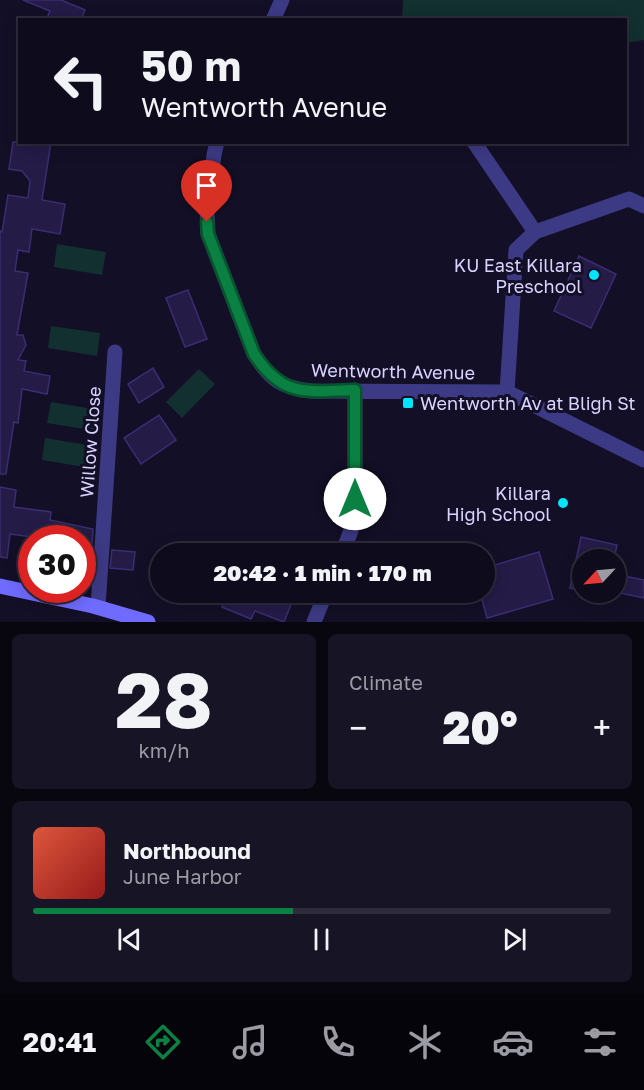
<!DOCTYPE html>
<meta charset="utf-8">
<style>
body{margin:0;font-family:"Golos Text",sans-serif;background:#171425;color:#f1f3f6;height:100vh;display:flex;flex-direction:column;font-size:22px;white-space:nowrap}
*{box-sizing:border-box;margin:0}
p{font-size:20px;color:#9b9ba3}
.icon{flex:none;width:33px;height:33px;fill:none;stroke:currentColor;stroke-width:2;stroke-linecap:round;stroke-linejoin:round}
.map{position:relative;height:622px;overflow:hidden}
.panel{display:flex;flex-direction:column;gap:12px;padding:12px;background:#08060f;flex:1}
.panel>*{flex:none}
.hud{position:absolute;left:18px;top:18px;width:609px;height:126px;border-radius:0px;box-shadow:0 3px 15px #0003,0 0 0 2px #2e2b3b;background:#0e0b1c;color:#f1f3f6;overflow:hidden}
.needle{width:39px;rotate:244deg}
.fabs{position:absolute;left:572px;top:549px;display:grid;gap:12px}
.fabs a{display:grid;place-items:center;width:54px;height:54px;border-radius:50%;background:#0e0b1c;box-shadow:0 3px 15px #0003,0 0 0 2px #2e2b3b;font-size:30px}
.speed{position:absolute;left:18px;top:525px;display:flex;gap:12px;font-size:30px;font-weight:700;text-align:center}
.speed>*{display:grid;place-content:center;width:78px;height:78px;border-radius:50%;background:#0e0b1c;box-shadow:0 3px 15px #0003,0 0 0 2px #2e2b3b;line-height:1}
.speed .limit{border:9px solid #d22;background:#fff;color:#111}
.pin{position:absolute;display:grid;place-items:center;width:51px;height:51px;color:#fff;margin:-62px -26px;border-radius:50% 50% 50% 0;rotate:-45deg;box-shadow:0 0 6px #0007}
.pin .icon{rotate:45deg}
.me{position:absolute;width:66px;margin:-33px;rotate:0deg;stroke-linejoin:round;filter:drop-shadow(0 0 4px #0008)}
.turn{display:flex;align-items:center;gap:21px;height:126px;padding:0 24px;font-size:27px}
.turn .icon{width:78px;height:78px;stroke-width:2.5}
.turn b{display:block;font-size:42px;line-height:51px}
.big{font-size:45px;font-weight:800;line-height:1.1}
.panel .tile{flex:1;display:flex;flex-direction:column;justify-content:center;gap:9px;min-width:0;padding:0 21px;border-radius:9px;background:#171425}
.panel .dial{align-items:center;gap:0}
.dial b{font-size:78px;line-height:1}
.song{display:flex;align-items:center;gap:18px}
.cover{width:72px;height:72px;border-radius:9px;background:linear-gradient(135deg,hsl(10 70% 55%),hsl(0 70% 35%))}
.played{height:6px;border-radius:3px;background:linear-gradient(90deg,#0b8043 45%,#2e2b3b 45%)}
.keys{display:flex;justify-content:space-around;direction:ltr}
.heat{display:flex;justify-content:space-between;align-items:center;font-size:33px;direction:ltr}
.panel .tiles{flex:1;display:grid;gap:12px;grid-template-columns:1fr 1fr}
.tile:last-child{grid-column:span 2}
.trip{position:absolute;left:150px;top:543px;width:345px;height:60px;border-radius:30px;background:#0e0b1c;box-shadow:0 3px 15px #0003,0 0 0 2px #2e2b3b;font-weight:800;line-height:60px;text-align:center}
.tabs{display:flex;height:96px;justify-content:space-around;align-items:center;background:#06040b;color:#9b9ba3}
.tabs .icon{width:42px;height:42px}
.tabs .on{color:#0b8043}
.tabs b{font-size:27px;color:#f1f3f6}
.map>svg:first-child{display:block}
.green{fill:#12302f}
.building{fill:#241b47;stroke:#3b2d73;stroke-width:1.5}
.lines{fill:none;stroke-linecap:round;stroke-linejoin:round}
.street{stroke:#3d3a85;stroke-width:15}
.secondary{stroke:#6f6bff;stroke-width:15}
.route-casing{stroke:#07532c;stroke-width:15}
.route{stroke:#0b8043;stroke-width:10}
.poi-dot{fill:#00e5ff;stroke:#130f26;stroke-width:2}
.labels{text-anchor:middle;dominant-baseline:central;stroke-width:6;stroke-linejoin:round;paint-order:stroke}
.poi-label{font-size:18px;fill:#d9d4ff;stroke:#130f26;text-anchor:end}
.street-label{font-size:18px;fill:#d9d4ff;stroke:#130f26}
</style>
<div class="map">
<svg width="644" height="622" viewBox="0 0 644 622">
<rect width="100%" height="100%" fill="#130f26"/>
<path class="green" d="M403,0H644V40L626,43V20L402,19Z
M57,244L106,252L102,275L54,267Z
M51,326L100,333L97,356L48,348Z
M199,369L215,384L182,418L166,402Z
M51,402L99,410L96,431L47,423Z
M45,438L94,446L90,468L42,460Z"/>
<path class="building" d="M23,0H61L85,10L81,20H46L50,11Z
M13,142H51L42,200L65,204L60,234L32,229L29,252L18,250L15,271L28,273L17,335H23L26,345L18,360L26,361L24,371L50,376L47,394L22,389L18,423L14,422L6,474H0V231L2,232L8,195L28,198L30,181L22,171L9,169Z
M579,256L616,274L591,328L554,311Z
M188,290L207,339L185,347L166,298Z
M153,368L164,387L139,403L128,384Z
M159,415L176,440L141,464L124,438Z
M0,487L16,490L14,507L51,512L50,520L93,529L91,558H90L88,566L82,565V538H32L33,537L10,534L7,558L0,557Z
M581,537L617,545L614,560H582V591L570,588Z
M112,550L135,552L133,570L110,568Z
M539,552L553,599L487,618L480,592H484V568Z
M624,576L644,580V598L620,593Z
M228,592H296L284,622L255,611L251,619L222,607Z"/>
<g class="lines">
<path class="street" d="M273,20L282,0
M217,142L214,155L207,210L208,234L254,354C270,379 281,388 311,391L507,392L644,460
M474,142L535,232
M507,392L516,250L535,232L629,199L644,206
M342,554L355,520V390
M98,607L115,352
M314,622L326,592"/>
<path class="secondary" d="M0,586L93,606L148,622"/>
</g>
<g class="lines">
<defs>
<path id="route" d="M207,222L208,234L254,354C284,399 307,391 355,390V499"/>
</defs>
<use href="#route" class="route-casing"/>
<use href="#route" class="route"/>
</g>
<g class="poi-dot">
<circle cx="594" cy="275" r="6"/>
<rect x="402" y="397" width="12" height="12" rx="3"/>
<circle cx="563" cy="503" r="6"/>
</g>
<g class="labels">
<g class="poi-label">
<text x="582" y="265">KU East Killara<tspan x="582" dy="21">Preschool</tspan></text>
<text x="420" y="403" text-anchor="start">Wentworth Av at Bligh St</text>
<text x="551" y="493">Killara<tspan x="551" dy="21">High School</tspan></text>
</g>
<g class="street-label">
<text transform="translate(393 371) rotate(1)">Wentworth Avenue</text>
<text transform="translate(90 442) rotate(-86)">Willow Close</text>
</g>
</g>
</svg>
<div class="fabs">
<a><svg class="needle" viewBox="-14 -14 28 28"><path d="M0-13l5 13h-10z" fill="#e53935"/><path d="M0 13l5-13h-10z" fill="#9b9ba3"/></svg></a>
</div>
<div class="speed"><div class="limit">30</div></div>
<div class="pin" style="left:207px;top:222px;background:#d93025"><svg class="icon" aria-label="arrive" viewBox="0 0 24 24"><path d="M6 21V4h12l-3 4 3 4H6"/></svg></div>
<svg class="me" style="left:355px;top:499px" viewBox="-20 -20 40 40"><circle r="19" fill="#fff"/><path d="M0-13L10 11 0 6-10 11z" fill="#0b8043"/></svg>
<div class="trip">20:42 · 1 min · 170 m</div>
<div class="hud">
<div class="turn"><svg class="icon" aria-label="left" viewBox="0 0 24 24"><path d="M17 20v-9H6M10 6l-5 5 5 5"/></svg><div><b>50 m</b>Wentworth Avenue</div></div>
</div>
</div>
<section class="panel">
<div class="tiles">
<div class="tile dial"><b>28</b><p>km/h</p></div>
<div class="tile"><p>Climate</p>
<div class="heat"><a>−</a><b class="big">20°</b><a>+</a></div>
</div>
<div class="tile">
<div class="song"><i class="cover"></i><div><b>Northbound</b><p>June Harbor</p></div></div>
<div class="played"></div>
<div class="keys"><svg class="icon" aria-label="previous" viewBox="0 0 24 24"><path d="M18 5L8 12l10 7zM5 5v14"/></svg><svg class="icon" aria-label="pause" viewBox="0 0 24 24"><path d="M8 5v14M16 5v14"/></svg><svg class="icon" aria-label="next" viewBox="0 0 24 24"><path d="M6 5l10 7-10 7zM19 5v14"/></svg></div>
</div>
</div>
</section>
<nav class="tabs">
<b>20:41</b>
<svg class="icon on" aria-label="directions" viewBox="0 0 24 24"><path d="M12 3l9 9-9 9-9-9zM9 14v-3h6M13 9l2 2-2 2"/></svg>
<svg class="icon" aria-label="music" viewBox="0 0 24 24"><path d="M9 18V5l10-2v13"/><circle cx="6" cy="18" r="3"/><circle cx="16" cy="16" r="3"/></svg>
<svg class="icon" aria-label="phone" viewBox="0 0 24 24"><path d="M5 4h4l2 5-3 2q2 4 5 5l2-3 5 2v4C11 20 4 13 5 4z"/></svg>
<svg class="icon" aria-label="climate" viewBox="0 0 24 24"><path d="M12 3v18M4 7l16 10M4 17L20 7"/></svg>
<svg class="icon" aria-label="car" viewBox="0 0 24 24"><path d="M5 17H2v-5l4-1 3-4h7l3 4 3 1v5h-3M9 17h6M6 11h13"/><circle cx="7" cy="17" r="2"/><circle cx="17" cy="17" r="2"/></svg>
<svg class="icon" aria-label="filters" viewBox="0 0 24 24"><path d="M4 7h16M4 17h16"/><circle cx="9" cy="7" r="2"/><circle cx="15" cy="17" r="2"/></svg>
</nav>
